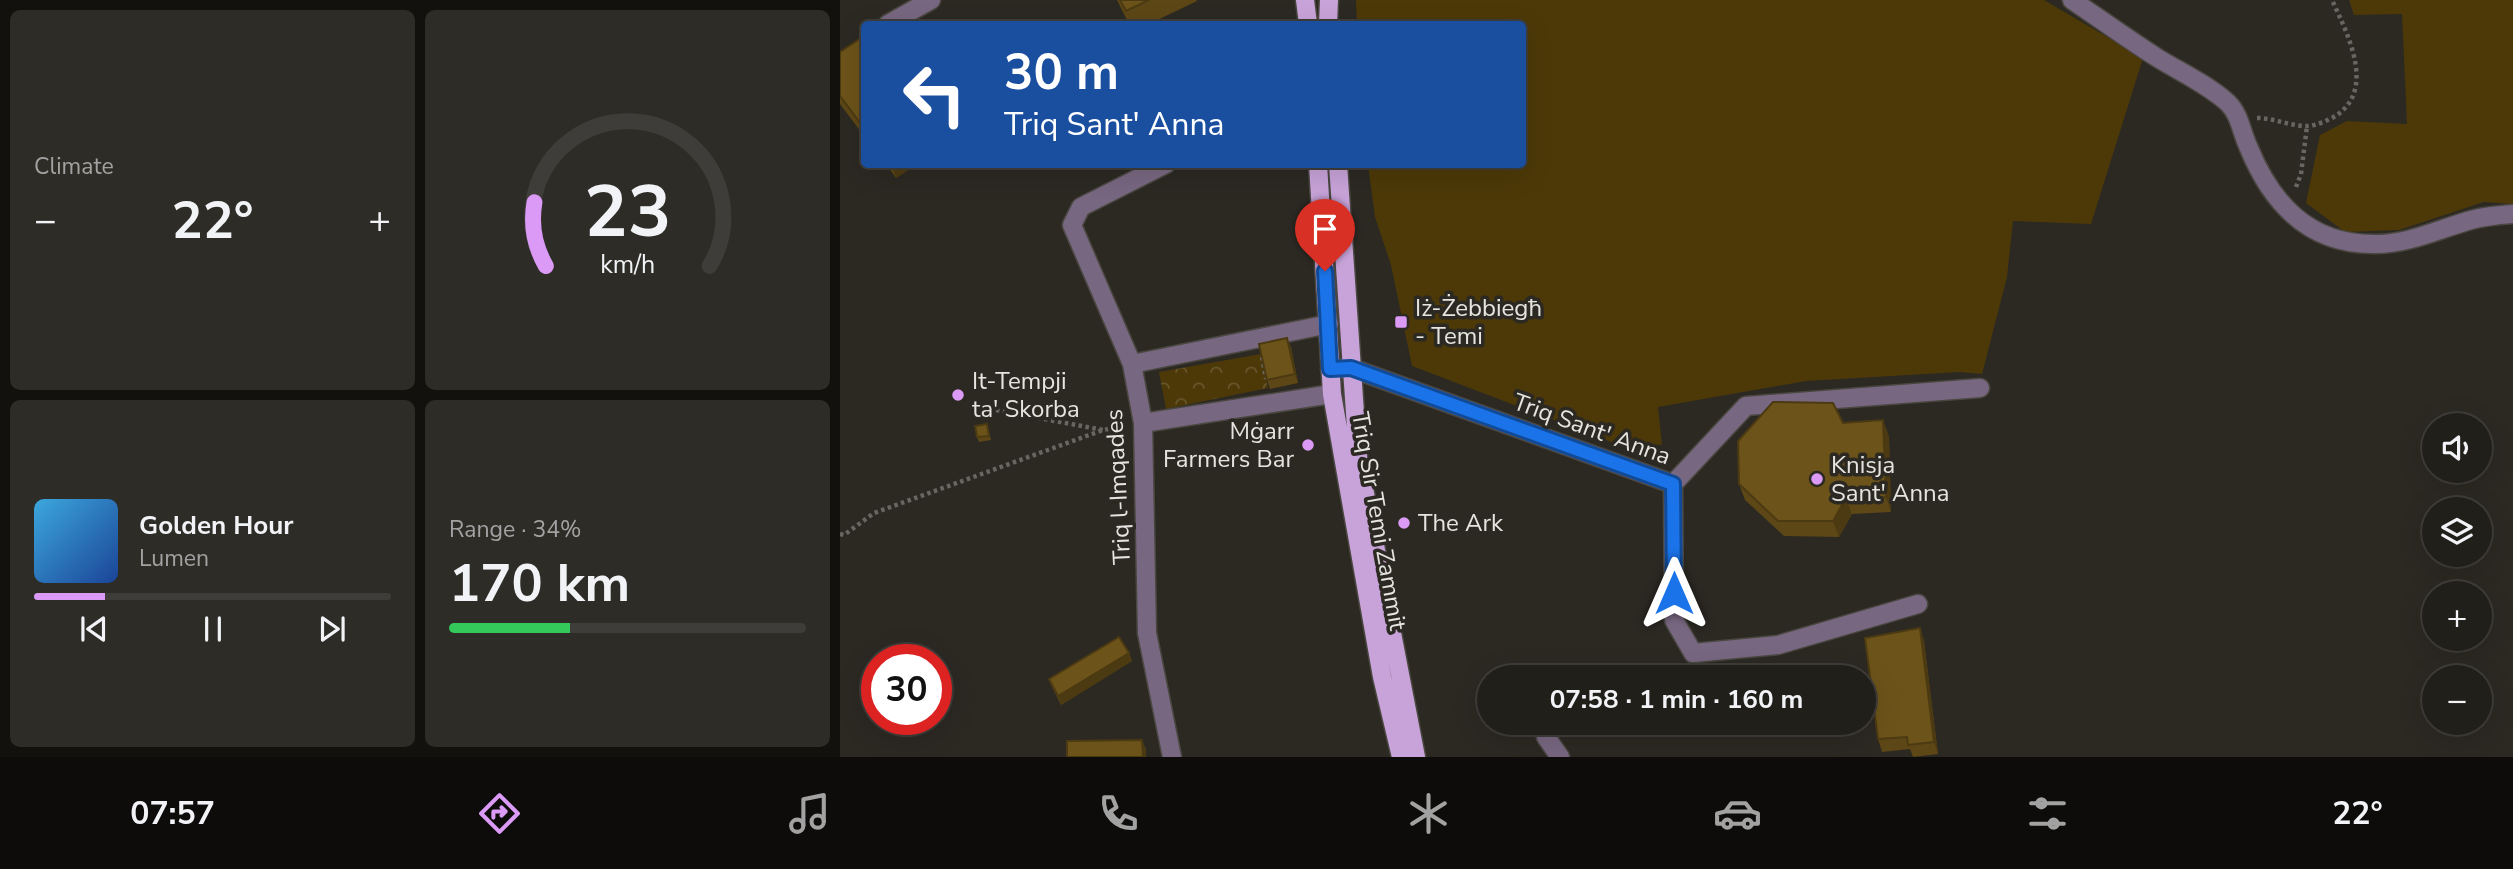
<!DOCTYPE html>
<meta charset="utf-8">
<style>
body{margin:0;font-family:"Nunito Sans",sans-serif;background:#2d2c27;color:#f1f3f6;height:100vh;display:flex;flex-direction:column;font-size:26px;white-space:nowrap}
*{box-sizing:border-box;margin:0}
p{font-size:23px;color:#a2a2a2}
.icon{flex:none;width:38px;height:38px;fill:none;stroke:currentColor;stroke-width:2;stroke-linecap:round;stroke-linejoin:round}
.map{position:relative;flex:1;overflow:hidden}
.sheet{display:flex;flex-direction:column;gap:10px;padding:10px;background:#12110e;width:840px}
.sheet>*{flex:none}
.hud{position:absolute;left:21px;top:21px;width:665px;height:147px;border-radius:7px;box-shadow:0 7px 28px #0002,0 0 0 2px #3e3d39;background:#1a4fa0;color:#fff;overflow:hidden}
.tools{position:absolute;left:1582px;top:413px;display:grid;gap:14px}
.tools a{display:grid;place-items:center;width:70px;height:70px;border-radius:50%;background:#211f1a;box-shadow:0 7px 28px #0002,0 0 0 2px #3e3d39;font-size:35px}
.speed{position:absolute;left:21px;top:644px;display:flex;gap:14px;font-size:35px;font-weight:700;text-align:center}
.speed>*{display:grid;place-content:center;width:91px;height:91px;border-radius:50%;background:#211f1a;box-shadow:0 7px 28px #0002,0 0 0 2px #3e3d39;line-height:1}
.speed .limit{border:10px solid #d22;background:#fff;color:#111}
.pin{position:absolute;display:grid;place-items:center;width:60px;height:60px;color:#fff;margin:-72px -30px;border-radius:50% 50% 50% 0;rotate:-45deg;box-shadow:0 0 7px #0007}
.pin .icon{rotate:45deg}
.me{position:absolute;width:77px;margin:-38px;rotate:0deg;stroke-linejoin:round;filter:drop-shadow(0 0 5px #0008)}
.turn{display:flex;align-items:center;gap:24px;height:147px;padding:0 28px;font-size:32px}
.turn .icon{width:91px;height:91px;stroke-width:2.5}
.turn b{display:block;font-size:49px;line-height:60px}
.big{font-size:52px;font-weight:700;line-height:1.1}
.sheet .widget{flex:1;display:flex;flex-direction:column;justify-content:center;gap:10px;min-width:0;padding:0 24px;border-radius:10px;background:#2d2c27}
.sheet .dial{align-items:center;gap:0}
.dial svg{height:182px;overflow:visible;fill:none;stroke:#3e3d39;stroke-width:7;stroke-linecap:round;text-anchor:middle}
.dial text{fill:#f1f3f6;stroke:none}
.song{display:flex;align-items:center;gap:21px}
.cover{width:84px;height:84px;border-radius:10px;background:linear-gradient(135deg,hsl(200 70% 55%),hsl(220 70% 35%))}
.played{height:7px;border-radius:4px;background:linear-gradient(90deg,#da9af6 20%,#3e3d39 20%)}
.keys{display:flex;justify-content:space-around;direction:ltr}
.heat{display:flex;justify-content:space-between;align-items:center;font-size:38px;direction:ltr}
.charge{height:10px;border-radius:5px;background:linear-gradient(90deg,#34c759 34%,#3e3d39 0)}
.sheet .tiles{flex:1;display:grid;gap:10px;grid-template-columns:repeat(2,1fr)}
.trip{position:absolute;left:637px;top:665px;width:399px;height:70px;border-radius:35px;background:#211f1a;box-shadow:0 7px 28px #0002,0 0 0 2px #3e3d39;font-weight:700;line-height:70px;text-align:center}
.dock{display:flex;height:112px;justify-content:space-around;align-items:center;background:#0d0c0a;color:#a2a2a2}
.dock .icon{width:49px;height:49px}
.dock .active{color:#da9af6}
.dock b{font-size:32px;color:#f1f3f6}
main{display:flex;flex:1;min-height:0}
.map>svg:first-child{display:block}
.grass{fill:#4d3908}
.park{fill:url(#park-crowns)}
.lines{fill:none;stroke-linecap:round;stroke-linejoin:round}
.minor-casing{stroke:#4a4741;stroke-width:21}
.major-casing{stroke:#4a4741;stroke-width:21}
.path{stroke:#696661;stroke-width:4.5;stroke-dasharray:3.5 3.5;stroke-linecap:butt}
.minor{stroke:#786781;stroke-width:18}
.major{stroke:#c8a3d9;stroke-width:18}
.wall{fill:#5d4716}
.shaded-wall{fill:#4c3a12}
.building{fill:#6c531a;stroke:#4c3a12;stroke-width:2}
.route-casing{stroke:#114b97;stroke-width:18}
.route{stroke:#1a73e8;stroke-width:12}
.poi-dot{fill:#da9af6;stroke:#2c2923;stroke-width:2.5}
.labels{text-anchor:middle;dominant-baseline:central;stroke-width:7;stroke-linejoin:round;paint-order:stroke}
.poi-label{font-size:24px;fill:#e6e4e0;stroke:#2c2923;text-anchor:start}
.street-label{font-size:24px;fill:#e6e4e0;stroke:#2c2923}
</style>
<main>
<section class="sheet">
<div class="tiles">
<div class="widget"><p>Climate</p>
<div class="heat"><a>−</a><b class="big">22°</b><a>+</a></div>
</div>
<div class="widget dial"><svg viewBox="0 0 100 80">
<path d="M14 69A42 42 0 1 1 86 69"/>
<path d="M14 69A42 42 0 0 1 9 41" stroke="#da9af6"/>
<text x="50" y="56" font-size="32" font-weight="700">23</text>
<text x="50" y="72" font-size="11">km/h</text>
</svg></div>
<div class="widget">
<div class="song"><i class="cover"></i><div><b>Golden Hour</b><p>Lumen</p></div></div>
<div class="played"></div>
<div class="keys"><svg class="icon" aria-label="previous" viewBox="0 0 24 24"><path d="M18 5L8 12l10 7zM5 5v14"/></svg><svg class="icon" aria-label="pause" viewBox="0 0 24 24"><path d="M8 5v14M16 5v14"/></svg><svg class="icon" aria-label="next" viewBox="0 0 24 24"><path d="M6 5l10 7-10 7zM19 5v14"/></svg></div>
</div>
<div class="widget"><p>Range · 34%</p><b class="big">170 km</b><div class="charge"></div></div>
</div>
</section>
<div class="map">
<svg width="1673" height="757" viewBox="0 0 1673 757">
<defs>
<pattern id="park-crowns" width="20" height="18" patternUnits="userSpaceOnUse" patternTransform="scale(1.75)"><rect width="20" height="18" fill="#4d3908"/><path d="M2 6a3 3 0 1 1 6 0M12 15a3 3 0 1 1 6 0" fill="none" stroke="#67562c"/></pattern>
</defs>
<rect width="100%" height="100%" fill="#2c2923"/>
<path class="grass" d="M516,0H1204L1303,58L1251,224L1173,221L1167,277L1142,374L1119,372L966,381L818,407L822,445L774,443L572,366L551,265L535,217L528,165L682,164V24H517Z
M1509,0H1673V204L1644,202L1559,230L1505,232L1466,203L1480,135L1507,121L1567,124L1562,14L1514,15Z"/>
<path class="park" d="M421,354L428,388L326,409L319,372Z"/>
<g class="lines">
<defs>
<path id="minor" d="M1232,0C1260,19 1288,39 1316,57C1340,72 1367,84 1388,103C1400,115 1401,131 1408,146C1431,203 1468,244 1533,244C1567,245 1599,229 1631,220C1645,216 1659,215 1673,214
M48,24L91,0
M326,164L241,207L232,225L292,364L303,423L307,633L332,757
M292,364L489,324
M490,369L511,368L833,484L906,406L1140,388
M303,423L492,394
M833,484L834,620L853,653L938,645L1078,604
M706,737L720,757"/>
<path id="major" d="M465,0L468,24
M488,24L489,0
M478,164L492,394L542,677L561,757
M498,164L518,457L576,757"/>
</defs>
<use href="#minor" class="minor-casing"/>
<use href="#major" class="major-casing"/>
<path class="path" d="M1417,118C1434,118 1450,126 1466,126C1476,126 1489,120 1497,115C1536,88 1507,33 1492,0
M1456,187L1461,174L1467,126
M422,357L426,379
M156,410L263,430
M0,534L4,535L34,513L263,430L285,426"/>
<use href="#minor" class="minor"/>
<use href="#major" class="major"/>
</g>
<path class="wall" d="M277,0H356L357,1L309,24H289Z
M24,36V136L0,104V52Z
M46,164H77L56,178Z
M451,347L458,383L430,389L427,380Z
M1003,423L1049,436L1051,512L1012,514L999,537L944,536L905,500L899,484Z
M147,424L151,440L139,442L137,437Z
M1080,628L1084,641L1098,754L1073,757L1070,749L1042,752L1038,739Z
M289,653L292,661L221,705L212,687L209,679Z"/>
<path class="shaded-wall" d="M52,164H77L56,178Z
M447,338L451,347L458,383L455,374Z
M1043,420L1049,436L1051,512L1046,497Z
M1006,498L1012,514L999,537L993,521Z
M1080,628L1084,641L1098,754L1094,742Z
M289,653L292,661L221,705L218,696Z
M302,740L306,749V757H303Z"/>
<path class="building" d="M280,0H309L286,11Z
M24,36V128L0,96V52Z
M447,338L455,374L427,380L419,344Z
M933,402L993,403L1003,423L1043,420L1046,497L1006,498L993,521H938L899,484L898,441Z
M147,424L149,436L137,437L135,426Z
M1080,628L1094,742L1068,745L1067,737L1038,739L1025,638Z
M279,637L289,653L218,696L209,679Z
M302,740L303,757H227V741Z"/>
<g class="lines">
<defs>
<path id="route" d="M485,271L490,369L511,368L833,484L834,593"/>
</defs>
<use href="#route" class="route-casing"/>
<use href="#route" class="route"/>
</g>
<g class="poi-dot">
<rect x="554" y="315" width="14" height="14" rx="3.5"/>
<circle cx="118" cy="395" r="7"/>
<circle cx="468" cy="445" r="7"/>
<circle cx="977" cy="479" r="7"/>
<circle cx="564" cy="523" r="7"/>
</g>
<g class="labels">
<g class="poi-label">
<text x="575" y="308">Iż-Żebbiegħ<tspan x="575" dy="28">- Temi</tspan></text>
<text x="132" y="381">It-Tempji<tspan x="132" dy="28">ta' Skorba</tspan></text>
<text x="454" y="431" text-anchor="end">Mġarr<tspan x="454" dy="28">Farmers Bar</tspan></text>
<text x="991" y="465">Knisja<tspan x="991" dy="28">Sant' Anna</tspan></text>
<text x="578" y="523">The Ark</text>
</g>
<g class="street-label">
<text transform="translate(752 429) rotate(20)">Triq Sant' Anna</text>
<text transform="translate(278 487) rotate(-93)">Triq l-Imqades</text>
<text transform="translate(539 521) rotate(80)">Triq Sir Temi Zammit</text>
</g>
</g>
</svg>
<div class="tools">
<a><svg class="icon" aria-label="sound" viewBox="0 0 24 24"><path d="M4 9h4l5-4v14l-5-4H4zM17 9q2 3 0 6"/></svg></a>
<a><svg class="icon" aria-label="layers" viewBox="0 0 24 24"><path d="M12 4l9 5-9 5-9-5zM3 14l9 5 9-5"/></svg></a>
<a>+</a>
<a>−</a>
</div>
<div class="speed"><div class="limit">30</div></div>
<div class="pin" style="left:485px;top:271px;background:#d93025"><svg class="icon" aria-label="arrive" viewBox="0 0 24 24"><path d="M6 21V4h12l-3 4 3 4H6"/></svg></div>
<svg class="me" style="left:834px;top:593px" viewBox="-20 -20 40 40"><path d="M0-17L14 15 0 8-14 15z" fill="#1a73e8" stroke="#fff" stroke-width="4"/></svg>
<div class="trip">07:58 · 1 min · 160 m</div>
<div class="hud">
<div class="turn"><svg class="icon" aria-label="left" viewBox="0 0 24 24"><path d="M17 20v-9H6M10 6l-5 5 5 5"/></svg><div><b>30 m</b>Triq Sant' Anna</div></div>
</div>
</div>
</main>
<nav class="dock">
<b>07:57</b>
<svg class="icon active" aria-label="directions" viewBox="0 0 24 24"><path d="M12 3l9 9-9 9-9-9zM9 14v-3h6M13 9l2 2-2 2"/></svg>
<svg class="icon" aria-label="music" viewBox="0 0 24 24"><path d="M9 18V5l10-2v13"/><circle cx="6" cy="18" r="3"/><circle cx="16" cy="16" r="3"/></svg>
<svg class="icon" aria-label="phone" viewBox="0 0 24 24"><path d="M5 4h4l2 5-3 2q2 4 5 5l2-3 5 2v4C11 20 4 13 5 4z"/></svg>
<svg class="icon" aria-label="climate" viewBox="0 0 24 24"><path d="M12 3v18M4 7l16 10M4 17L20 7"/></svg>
<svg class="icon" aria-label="car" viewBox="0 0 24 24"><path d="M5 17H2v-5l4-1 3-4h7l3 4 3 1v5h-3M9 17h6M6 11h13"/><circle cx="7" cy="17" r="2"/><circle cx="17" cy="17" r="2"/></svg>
<svg class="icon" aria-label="filters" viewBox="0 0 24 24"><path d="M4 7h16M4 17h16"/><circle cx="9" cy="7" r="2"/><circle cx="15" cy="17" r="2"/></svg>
<b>22°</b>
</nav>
